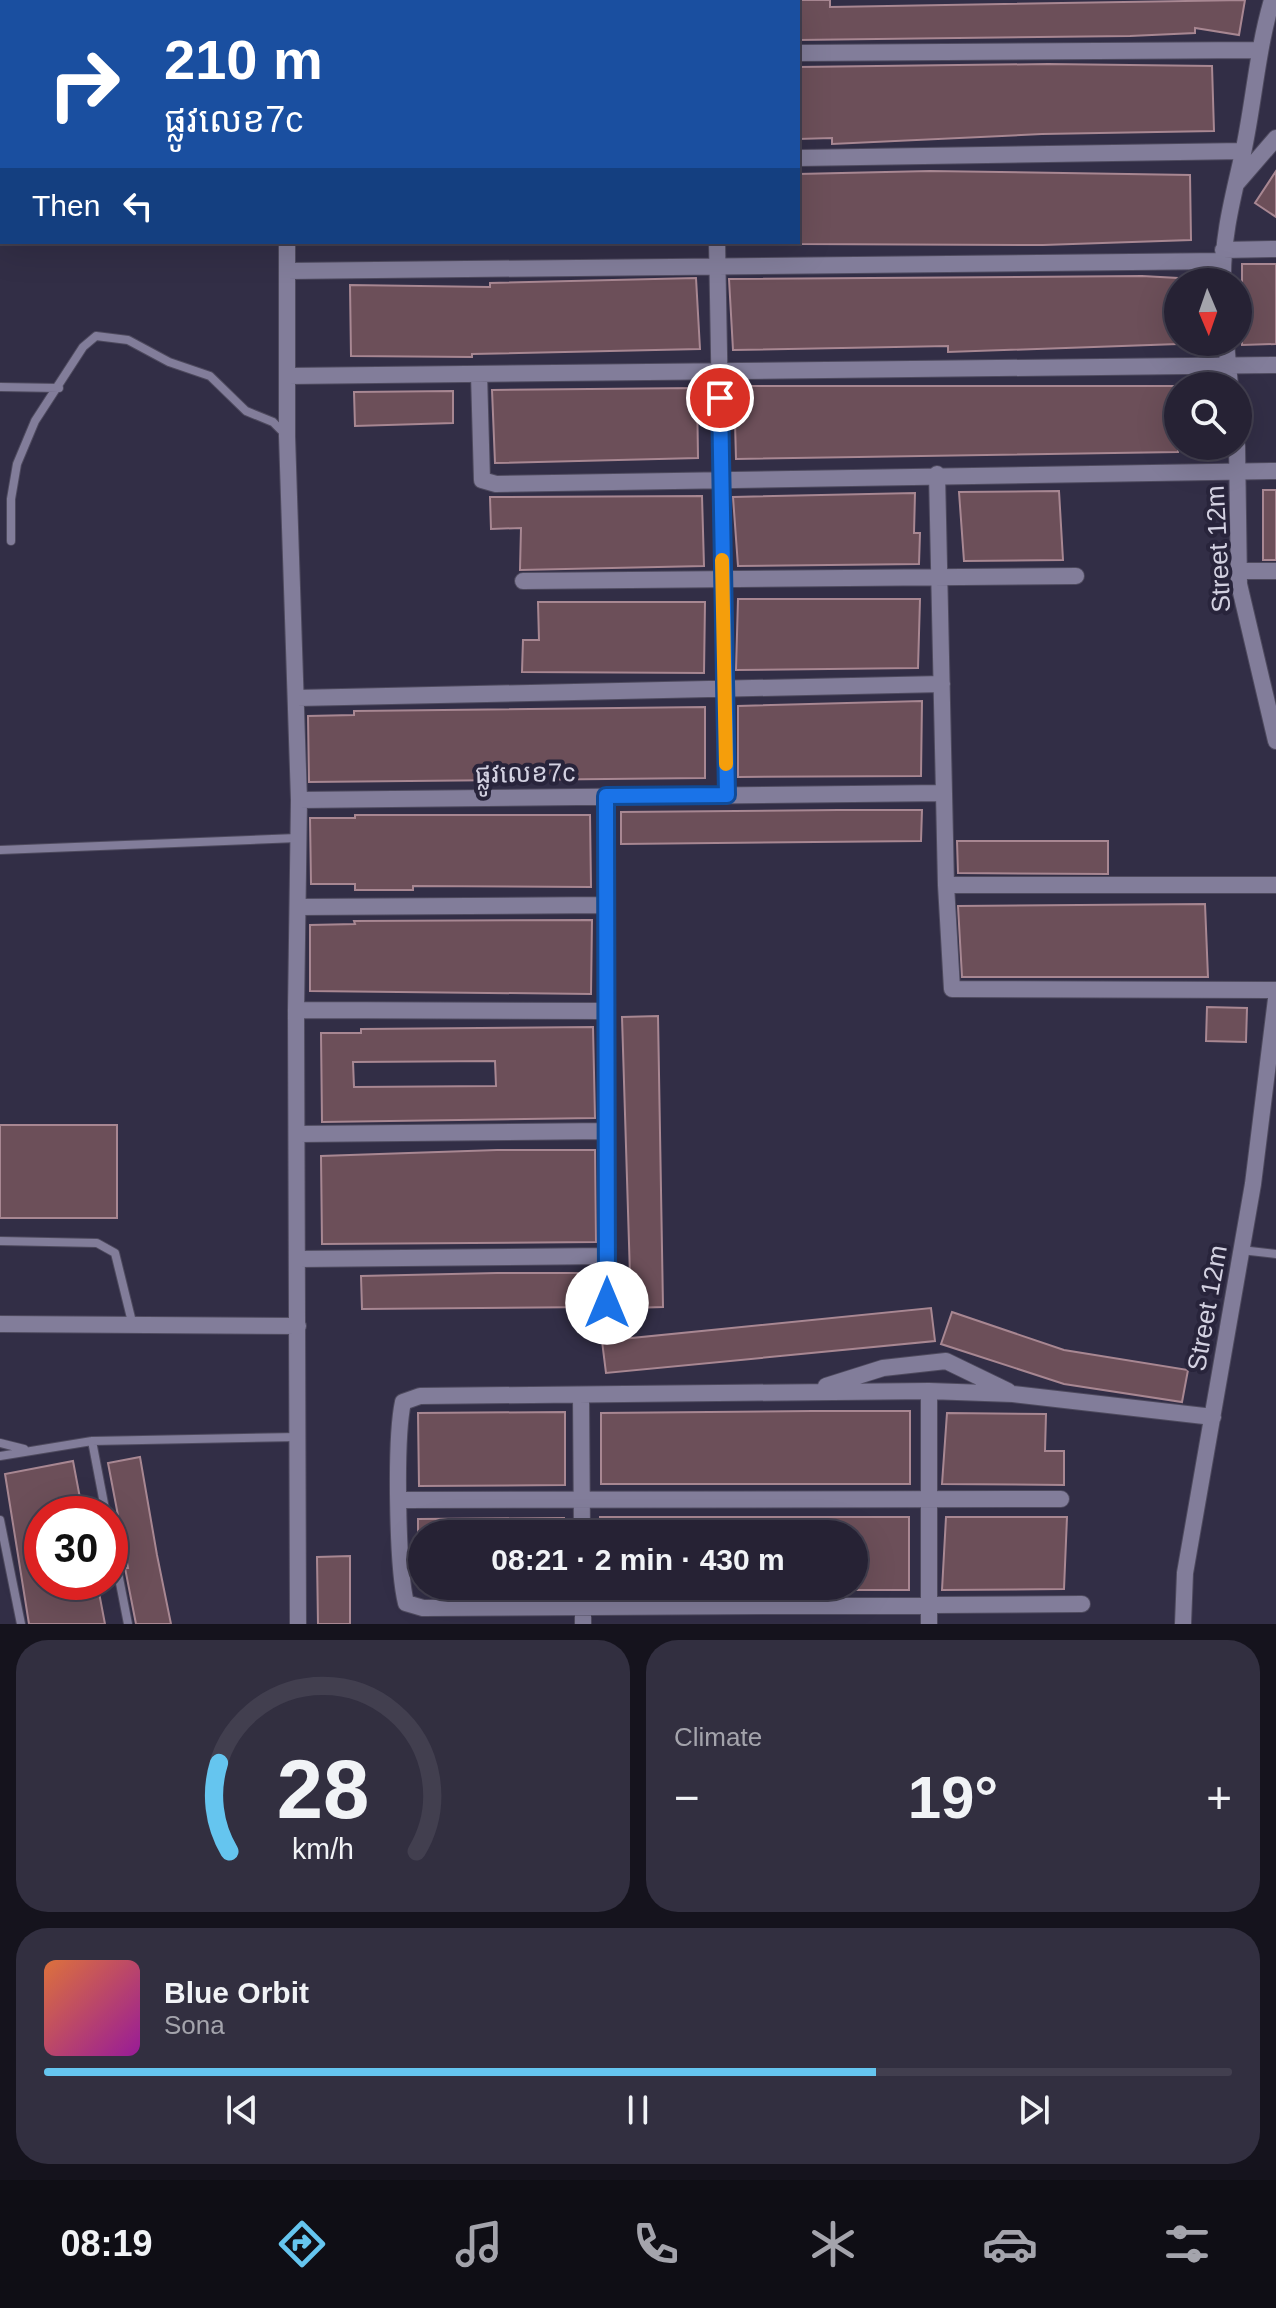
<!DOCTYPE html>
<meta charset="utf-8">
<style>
body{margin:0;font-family:Arial,"Noto Sans Khmer",sans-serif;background:#322f40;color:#f1f3f6;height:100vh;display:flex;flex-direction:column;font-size:30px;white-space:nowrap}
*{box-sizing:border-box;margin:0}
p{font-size:26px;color:#a4a4ac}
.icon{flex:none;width:44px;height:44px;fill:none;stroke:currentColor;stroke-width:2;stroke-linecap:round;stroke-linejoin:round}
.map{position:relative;height:1624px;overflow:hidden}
.drawer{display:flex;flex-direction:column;gap:16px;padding:16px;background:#15131d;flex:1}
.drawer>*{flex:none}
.top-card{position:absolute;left:0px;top:0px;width:800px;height:244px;box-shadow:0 8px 32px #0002,0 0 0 2px #423f4f;background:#1a4fa0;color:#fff;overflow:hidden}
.needle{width:52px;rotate:178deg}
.buttons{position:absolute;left:1164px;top:268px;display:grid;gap:16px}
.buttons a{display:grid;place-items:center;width:88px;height:88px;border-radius:50%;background:#262234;box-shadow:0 8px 32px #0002,0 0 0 2px #423f4f;font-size:40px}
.speed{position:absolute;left:24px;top:1496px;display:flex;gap:16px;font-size:40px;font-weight:700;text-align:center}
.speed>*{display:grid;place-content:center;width:104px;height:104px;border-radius:50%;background:#262234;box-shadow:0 8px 32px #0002,0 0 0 2px #423f4f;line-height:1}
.speed .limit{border:12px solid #d22;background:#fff;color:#111}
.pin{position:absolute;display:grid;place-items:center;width:68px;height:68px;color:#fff;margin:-34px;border:4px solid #fff;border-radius:50%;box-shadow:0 2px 8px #0007}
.me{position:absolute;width:88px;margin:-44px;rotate:0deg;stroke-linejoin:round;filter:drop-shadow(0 0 6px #0008)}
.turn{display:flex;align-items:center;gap:28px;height:168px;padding:0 32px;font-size:36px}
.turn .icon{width:104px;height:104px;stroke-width:2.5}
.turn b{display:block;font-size:56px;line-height:68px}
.then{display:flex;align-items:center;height:76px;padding:0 32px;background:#0003;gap:16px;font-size:30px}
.big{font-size:60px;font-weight:700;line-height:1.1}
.drawer .tile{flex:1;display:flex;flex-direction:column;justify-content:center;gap:12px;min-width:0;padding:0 28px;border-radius:32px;background:#322f40}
.drawer .dial{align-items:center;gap:0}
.dial svg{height:208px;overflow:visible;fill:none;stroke:#423f4f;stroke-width:7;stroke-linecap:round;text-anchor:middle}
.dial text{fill:#f1f3f6;stroke:none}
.song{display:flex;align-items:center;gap:24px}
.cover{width:96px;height:96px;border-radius:12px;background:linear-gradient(135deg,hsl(20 70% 55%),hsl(300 70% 35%))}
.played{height:8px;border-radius:4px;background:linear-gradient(90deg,#65c5ef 70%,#423f4f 70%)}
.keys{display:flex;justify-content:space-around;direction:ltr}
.heat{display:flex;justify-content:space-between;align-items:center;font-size:44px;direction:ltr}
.drawer .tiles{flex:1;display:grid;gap:16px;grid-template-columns:1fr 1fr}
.tile:last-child{grid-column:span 2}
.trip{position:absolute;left:408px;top:1520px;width:460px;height:80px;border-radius:40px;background:#262234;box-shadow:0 8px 32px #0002,0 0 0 2px #423f4f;font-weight:700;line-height:80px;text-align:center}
.tab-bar{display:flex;height:128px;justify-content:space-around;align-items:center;background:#0f0e15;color:#a4a4ac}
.tab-bar .icon{width:56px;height:56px}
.tab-bar .active{color:#65c5ef}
.tab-bar b{font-size:36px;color:#f1f3f6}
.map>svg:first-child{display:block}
.industrial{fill:#433440}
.building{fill:#6c4f59;stroke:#a88792;stroke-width:2;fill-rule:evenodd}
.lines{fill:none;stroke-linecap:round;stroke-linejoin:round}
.service-casing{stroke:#4e4a5e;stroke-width:10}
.minor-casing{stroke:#4e4a5e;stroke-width:18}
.service{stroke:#827d9a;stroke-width:8}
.minor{stroke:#827d9a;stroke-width:16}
.route-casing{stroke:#114b97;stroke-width:20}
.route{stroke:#1a73e8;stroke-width:14}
.slow{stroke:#f59e0b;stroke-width:14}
.labels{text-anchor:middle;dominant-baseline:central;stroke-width:8;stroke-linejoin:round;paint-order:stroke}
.street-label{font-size:26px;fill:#d3d1e1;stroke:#28243b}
</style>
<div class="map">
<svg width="1276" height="1624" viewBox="0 0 1276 1624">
<rect width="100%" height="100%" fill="#322e46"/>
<path class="industrial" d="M0,0H263L2,2L0,157Z"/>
<path class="building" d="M798,0H830V7L1245,0L1239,35L1195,28V33L1130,36L798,40Z
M1048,64L1212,66L1214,131L1042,134L832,144V138L798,139V67Z
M930,171L1190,175L1191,240L1043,245L798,244V174Z
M1276,171V217L1255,203Z
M1242,264H1276V344L1242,345Z
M1142,276L1178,278V344L948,352V346L733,350L729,279Z
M696,278L700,349L472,354V357L351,356L350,285L490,287V283Z
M734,386H1178V452L736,459Z
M697,388L698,458L495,463L492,390Z
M453,391V423L355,426L354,392Z
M1263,490H1276V560H1263Z
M1059,491L1063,560L964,561L959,492Z
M915,493L914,533H920L919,564L738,566L733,497Z
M702,496L704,566L520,570L521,528L491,529L490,497Z
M738,599H920L918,668L736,670Z
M538,602H705L704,673L522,672L523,640H539Z
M922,701L921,776L738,777V706Z
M705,707V778L309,782L308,716L354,715V711Z
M839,810H922L921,841L621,844V812Z
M355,815H590L591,887L413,886V890H355V884H311L310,818H355Z
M957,841H1108V874L958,873Z
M1205,904L1208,977H962L958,906Z
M592,920L591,994L310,991V925L355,924L354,921Z
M1207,1007L1247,1008L1246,1042L1206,1041Z
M658,1016L663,1307L631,1308L622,1017Z
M593,1027L595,1118L322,1122L321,1033H361V1029ZM353,1062L495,1061L496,1086L354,1087Z
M0,1125H117V1218H0Z
M497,1150H595L596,1242L322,1244L321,1156Z
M497,1273H595V1307L362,1309L361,1276Z
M931,1308L935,1341L606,1373L602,1341Z
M952,1312L1064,1350L1188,1370L1182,1402L1064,1384L941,1344Z
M813,1411H910V1484H601V1413Z
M565,1412V1485L419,1486L418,1413Z
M947,1413L1046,1414L1045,1451H1064V1485L942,1484Z
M140,1457L157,1555L171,1624H136L125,1568H128L108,1463Z
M73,1461L83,1514H42V1582H97L105,1624H29L5,1474Z
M600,1517H909V1590H854V1534H600Z
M946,1517H1067L1064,1589L942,1590Z
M564,1518V1534H418V1519Z
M350,1556V1624H318L317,1557Z"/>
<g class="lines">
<defs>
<path id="service" d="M0,70H2
M0,387L59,388
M11,541V499L17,464L35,421L83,347L96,336L128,340L169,362L210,376L246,411L273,422L285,434
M0,850L297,838
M0,1241L97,1243L115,1253L133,1326
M1241,1250L1276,1254
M92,1441L106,1514
M0,1443L24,1449
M0,1456L92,1441L298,1437
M0,1520L21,1624
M110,1532L128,1624"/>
<path id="minor" d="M287,0V2
M712,0V2
M518,2V0
M798,53L1258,50
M798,158L1243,151
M1237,183L1276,138
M287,242V436L299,800L296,1010L298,1624
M717,242L727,795
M1223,250L1276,249
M287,271L1222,261
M1223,282C1222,237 1233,197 1243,153C1254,102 1257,51 1272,0
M1226,342L1230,386
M479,374L482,480L496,484L1276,471
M288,376L1276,365
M1237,446L1239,584L1276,741
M937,474L946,885H1276
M1238,571H1276
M523,581L1076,576
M297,698L942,684
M606,796L607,1303
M299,800L944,793
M946,885L952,989L1276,990
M299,907L606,905
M296,1010L607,1011
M298,1134L607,1131
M298,1259L607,1256
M0,1324L298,1326
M826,1386L883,1368L946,1361L1008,1391
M581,1396L582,1534
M400,1500L1061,1499
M583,1586V1624
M1082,1604L423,1608L406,1603C397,1567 395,1439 403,1402L420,1396L929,1391L1013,1394L1213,1417
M929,1624V1391
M1183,1624L1185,1573L1253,1184L1276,999"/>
</defs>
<use href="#service" class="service-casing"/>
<use href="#minor" class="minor-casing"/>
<use href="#service" class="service"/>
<use href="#minor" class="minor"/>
</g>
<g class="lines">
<defs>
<path id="route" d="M607,1303L606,796L727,795L720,398"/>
</defs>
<use href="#route" class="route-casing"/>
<use href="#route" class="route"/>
<path class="slow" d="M722,560L726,764"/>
</g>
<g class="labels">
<g class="street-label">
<text transform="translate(1218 549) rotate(-93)">Street 12m</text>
<text transform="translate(525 773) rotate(-1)">ផ្លូវលេខ7c</text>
<text transform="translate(1207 1308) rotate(-80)">Street 12m</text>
</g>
</g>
</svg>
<div class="buttons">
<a><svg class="needle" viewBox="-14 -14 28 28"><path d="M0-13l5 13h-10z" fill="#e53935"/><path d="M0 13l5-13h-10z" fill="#a4a4ac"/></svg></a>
<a><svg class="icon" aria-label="search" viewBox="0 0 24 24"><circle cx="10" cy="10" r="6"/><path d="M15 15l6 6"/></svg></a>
</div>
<div class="speed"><div class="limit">30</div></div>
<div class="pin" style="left:720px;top:398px;background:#d93025"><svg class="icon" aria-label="arrive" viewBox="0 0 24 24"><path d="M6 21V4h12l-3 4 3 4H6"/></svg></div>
<svg class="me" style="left:607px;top:1303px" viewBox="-20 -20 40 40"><circle r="19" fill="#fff"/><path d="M0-13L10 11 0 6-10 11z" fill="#1a73e8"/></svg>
<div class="trip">08:21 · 2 min · 430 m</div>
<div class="top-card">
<div class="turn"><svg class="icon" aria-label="right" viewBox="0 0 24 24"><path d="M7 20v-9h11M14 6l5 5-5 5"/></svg><div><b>210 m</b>ផ្លូវលេខ7c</div></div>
<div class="then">Then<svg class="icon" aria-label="left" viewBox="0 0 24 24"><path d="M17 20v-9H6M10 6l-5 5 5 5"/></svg></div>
</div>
</div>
<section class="drawer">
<div class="tiles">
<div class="tile dial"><svg viewBox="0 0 100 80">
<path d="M14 69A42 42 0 1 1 86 69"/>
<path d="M14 69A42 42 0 0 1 10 35" stroke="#65c5ef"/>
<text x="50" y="56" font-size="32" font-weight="700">28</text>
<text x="50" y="72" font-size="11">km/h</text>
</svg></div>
<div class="tile"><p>Climate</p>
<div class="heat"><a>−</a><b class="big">19°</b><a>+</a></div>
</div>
<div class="tile">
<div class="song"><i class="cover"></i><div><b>Blue Orbit</b><p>Sona</p></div></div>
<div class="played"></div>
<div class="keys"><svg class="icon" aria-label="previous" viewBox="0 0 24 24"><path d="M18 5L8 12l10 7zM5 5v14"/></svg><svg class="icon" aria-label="pause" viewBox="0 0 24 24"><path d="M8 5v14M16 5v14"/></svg><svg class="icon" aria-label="next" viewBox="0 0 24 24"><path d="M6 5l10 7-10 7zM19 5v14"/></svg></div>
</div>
</div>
</section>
<nav class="tab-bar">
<b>08:19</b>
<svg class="icon active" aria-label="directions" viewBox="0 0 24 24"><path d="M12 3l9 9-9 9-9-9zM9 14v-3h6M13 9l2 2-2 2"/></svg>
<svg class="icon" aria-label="music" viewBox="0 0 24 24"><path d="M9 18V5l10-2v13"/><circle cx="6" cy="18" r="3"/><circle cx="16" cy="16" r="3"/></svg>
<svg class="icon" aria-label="phone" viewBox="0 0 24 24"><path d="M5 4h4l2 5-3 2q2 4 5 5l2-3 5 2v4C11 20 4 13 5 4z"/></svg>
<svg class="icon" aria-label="climate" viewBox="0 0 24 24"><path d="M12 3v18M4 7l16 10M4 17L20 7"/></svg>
<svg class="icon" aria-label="car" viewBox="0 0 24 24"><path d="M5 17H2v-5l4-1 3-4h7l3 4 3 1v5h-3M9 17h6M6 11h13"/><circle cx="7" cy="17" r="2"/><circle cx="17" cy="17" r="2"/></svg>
<svg class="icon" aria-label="filters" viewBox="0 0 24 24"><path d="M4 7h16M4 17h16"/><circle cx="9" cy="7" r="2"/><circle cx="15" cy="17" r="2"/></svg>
</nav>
